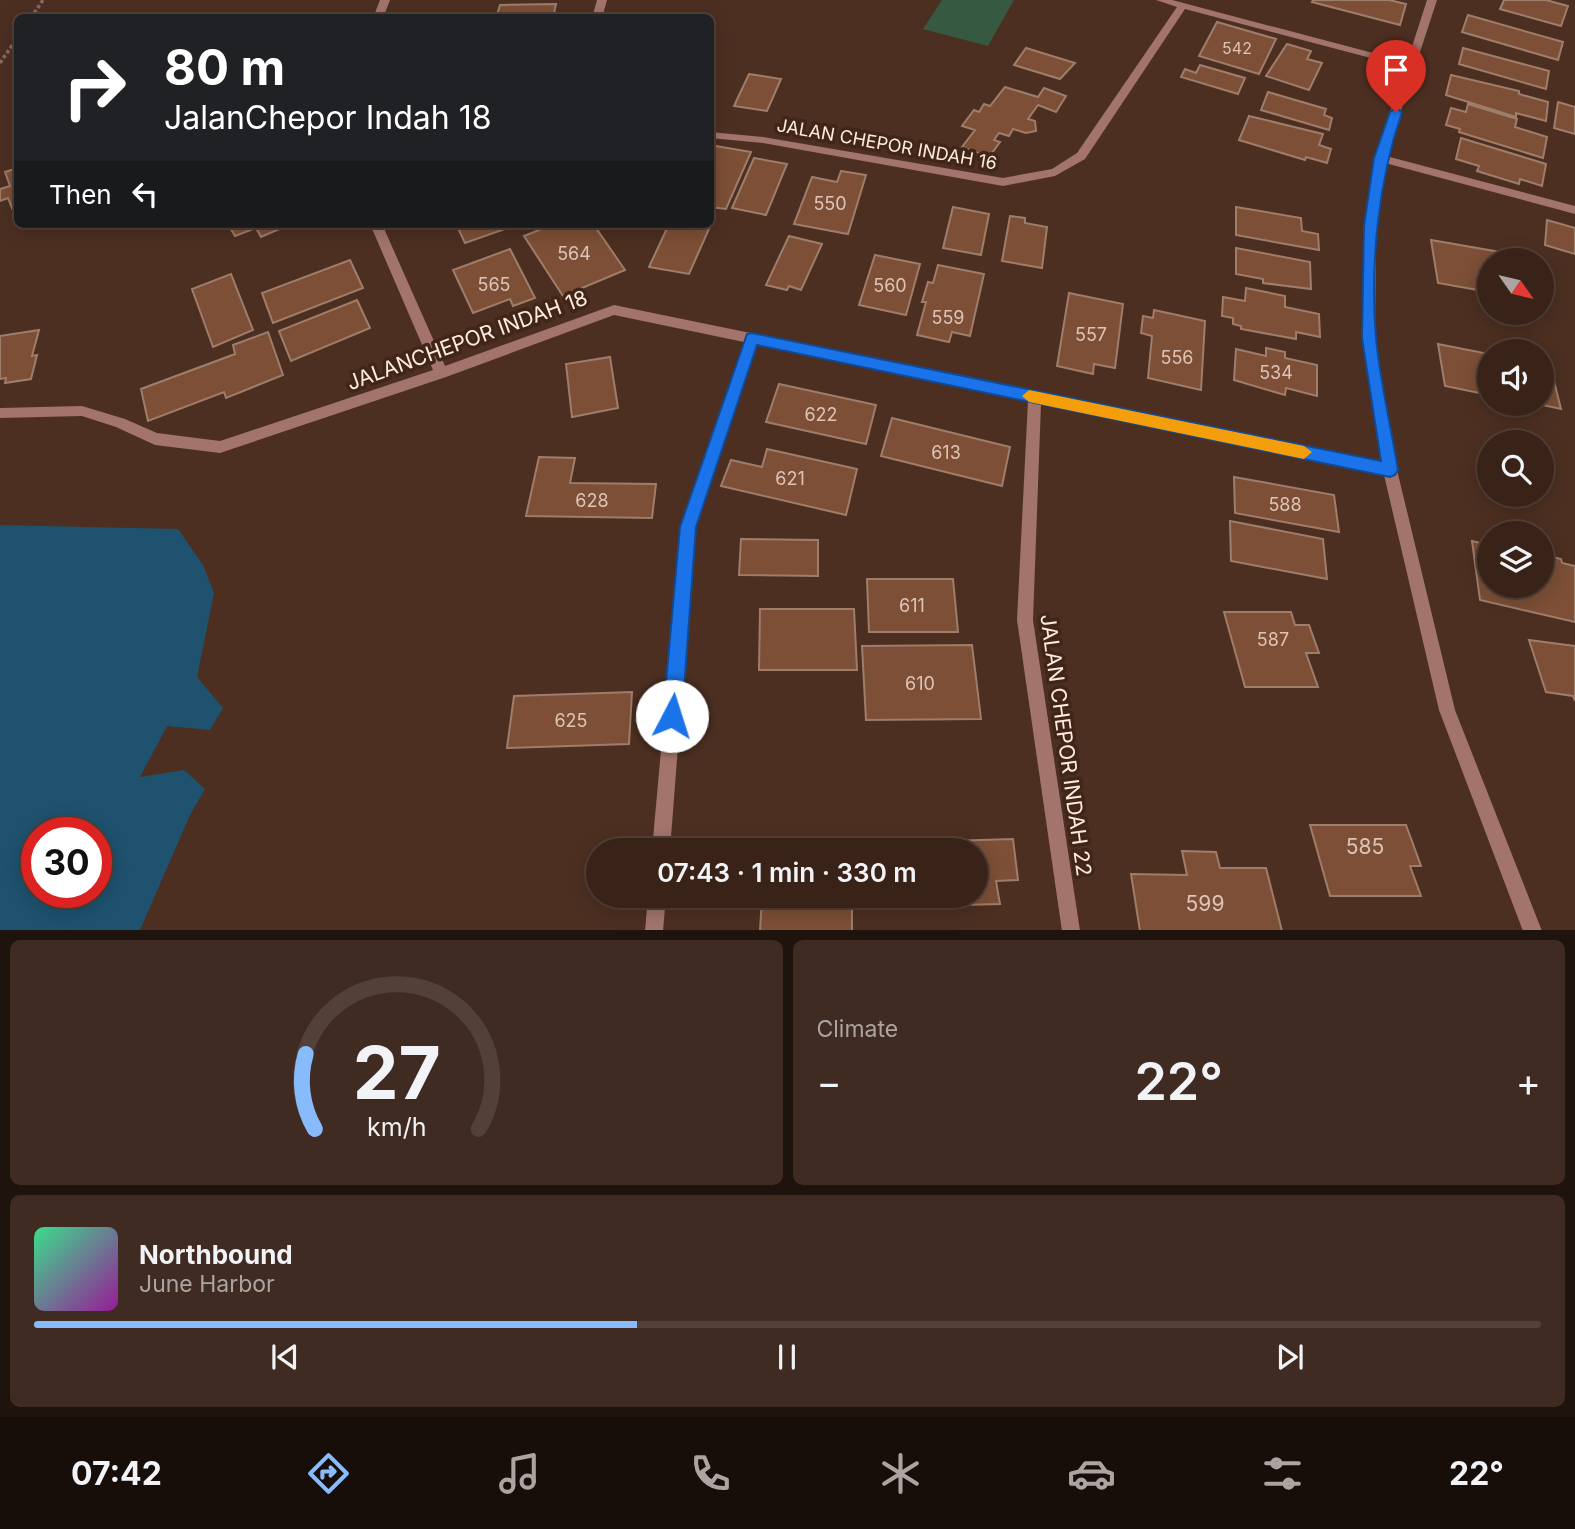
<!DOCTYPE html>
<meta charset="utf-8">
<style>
body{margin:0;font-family:Inter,sans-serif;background:#402b22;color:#f1f3f6;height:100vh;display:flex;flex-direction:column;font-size:26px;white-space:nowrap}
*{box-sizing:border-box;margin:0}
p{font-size:23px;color:#aba4a2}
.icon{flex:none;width:38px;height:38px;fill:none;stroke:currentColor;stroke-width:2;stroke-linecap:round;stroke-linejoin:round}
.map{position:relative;height:930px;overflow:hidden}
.sheet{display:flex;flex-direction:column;gap:10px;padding:10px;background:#1f130e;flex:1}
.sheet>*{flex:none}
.banner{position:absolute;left:14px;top:14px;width:700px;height:214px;border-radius:10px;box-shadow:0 4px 18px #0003,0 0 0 2px #534038;background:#202124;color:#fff;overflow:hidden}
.needle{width:46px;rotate:124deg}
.controls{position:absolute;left:1477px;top:248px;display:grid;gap:14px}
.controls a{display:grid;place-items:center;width:77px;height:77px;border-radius:50%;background:#392319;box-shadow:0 4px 18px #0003,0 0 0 2px #534038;font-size:35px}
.speed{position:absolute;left:21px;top:817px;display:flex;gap:14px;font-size:35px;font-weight:700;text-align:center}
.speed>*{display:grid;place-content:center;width:91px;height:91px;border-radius:50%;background:#392319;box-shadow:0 4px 18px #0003,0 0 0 2px #534038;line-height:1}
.speed .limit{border:10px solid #d22;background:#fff;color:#111}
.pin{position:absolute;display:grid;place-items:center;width:60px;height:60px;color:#fff;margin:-72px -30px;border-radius:50% 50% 50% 0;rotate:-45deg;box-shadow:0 0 7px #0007}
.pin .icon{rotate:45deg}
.me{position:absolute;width:77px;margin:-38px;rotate:5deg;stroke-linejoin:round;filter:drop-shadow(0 0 5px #0008)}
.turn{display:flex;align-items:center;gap:24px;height:147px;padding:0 35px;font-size:32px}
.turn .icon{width:91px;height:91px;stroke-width:2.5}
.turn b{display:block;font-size:49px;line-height:60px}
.then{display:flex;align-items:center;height:66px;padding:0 35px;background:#0003;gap:14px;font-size:26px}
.big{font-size:52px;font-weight:600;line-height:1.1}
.sheet .widget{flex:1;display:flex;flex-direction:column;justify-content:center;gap:10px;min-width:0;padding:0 24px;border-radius:10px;background:#402b22}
.sheet .dial{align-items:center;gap:0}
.dial svg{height:182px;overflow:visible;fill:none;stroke:#534038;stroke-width:7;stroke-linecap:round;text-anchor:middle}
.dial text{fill:#f1f3f6;stroke:none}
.song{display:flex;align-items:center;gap:21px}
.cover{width:84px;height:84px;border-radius:10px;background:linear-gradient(135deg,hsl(150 70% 55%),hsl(300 70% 35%))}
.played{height:7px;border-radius:4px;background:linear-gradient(90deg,#88bbfc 40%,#534038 40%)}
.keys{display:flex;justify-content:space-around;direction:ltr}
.heat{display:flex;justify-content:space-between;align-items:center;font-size:38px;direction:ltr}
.sheet .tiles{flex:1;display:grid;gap:10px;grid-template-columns:1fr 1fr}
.widget:last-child{grid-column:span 2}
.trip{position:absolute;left:586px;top:838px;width:402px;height:70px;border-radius:35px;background:#392319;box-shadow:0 4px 18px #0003,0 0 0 2px #534038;font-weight:600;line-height:70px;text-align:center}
.menu{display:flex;height:112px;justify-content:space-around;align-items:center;background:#170e0a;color:#aba4a2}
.menu .icon{width:49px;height:49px}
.menu .selected{color:#88bbfc}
.menu b{font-size:32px;color:#f1f3f6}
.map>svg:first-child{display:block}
.green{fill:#355941}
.water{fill:#1e526e;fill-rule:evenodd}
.building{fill:#7c4f36;stroke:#9f7d6b;stroke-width:2}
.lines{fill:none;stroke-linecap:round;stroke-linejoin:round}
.path{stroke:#866c60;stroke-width:3.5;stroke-dasharray:3.5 2.5;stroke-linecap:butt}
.minor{fill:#a2746c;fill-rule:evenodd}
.route{fill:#1a73e8;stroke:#114b97;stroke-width:2}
.slow{fill:#f59e0b}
.labels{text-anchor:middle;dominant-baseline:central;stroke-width:7;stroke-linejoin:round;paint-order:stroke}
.far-number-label{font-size:16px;fill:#dec4b7}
.far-street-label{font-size:18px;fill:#ffebe2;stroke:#412517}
.number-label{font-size:18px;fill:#dec4b7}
.street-label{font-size:21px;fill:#ffebe2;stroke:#412517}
.near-number-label{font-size:21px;fill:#dec4b7}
</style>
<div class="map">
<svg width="1575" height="931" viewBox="0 0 1575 931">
<rect width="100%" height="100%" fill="#4c2f21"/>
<path class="green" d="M942,0H1014L988,46L923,29Z"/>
<path class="water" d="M0,525L178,529L203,565L214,593L197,677L223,708L210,730L167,726L140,777L184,770L205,789L190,815L140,930H0ZM37,833H96V892H37Z"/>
<path class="building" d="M1313,0H1389L1406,4L1400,25L1312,2Z
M1504,0H1546L1568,6L1561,26L1500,9Z
M556,4L553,18H496L500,5Z
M1468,15L1563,42L1558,60L1462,32Z
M1217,22L1276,39L1259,74L1199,56Z
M1287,44L1311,51L1307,59L1322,63L1309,90L1266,76Z
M1026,48L1075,63L1060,79L1014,65Z
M1463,48L1549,71L1546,89L1459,64Z
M1200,65L1245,78L1238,94L1181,77L1185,69L1196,73Z
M749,74L781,79L767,111L734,106Z
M1451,75L1519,91V94L1548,102L1546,121L1516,113V117L1446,95Z
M1005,87L1038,97L1044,88L1066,96L1056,112L1038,105L1028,119L1035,121L1036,131L1026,133L1013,129L1009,136L999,133L994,140L1000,142L989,157L962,147L975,130L962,126L974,110L979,112L984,104L990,106Z
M1268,92L1326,109L1324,115L1332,118L1329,130L1261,110Z
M1558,102L1575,107V134L1554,128Z
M1468,104L1517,119L1515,127L1547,137L1543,158L1459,132L1460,129L1446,125L1451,108L1466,112Z
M1249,116L1323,134L1319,145L1331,149L1327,163L1306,157L1305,160L1239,140Z
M1461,138L1546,164L1542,186L1520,179L1519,184L1477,171L1479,166L1456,159Z
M710,145L751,152L726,209L710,207Z
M754,158L787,164L766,215L732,208Z
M18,168V212L14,213L8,198L0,201V189L10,186L5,172Z
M841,171L866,175L848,234L794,224L812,177L837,182Z
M953,207L989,214L981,255L943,248Z
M1236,207L1301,218L1302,231L1318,234L1319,250L1236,235Z
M1010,216L1025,218V223L1047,227L1042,268L1002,261Z
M1547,220L1575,228V254L1545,245Z
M712,222L689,274L649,267L669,224Z
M228,224H291L261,237L256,228L235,236Z
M456,224H506L508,228L465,243Z
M554,224H605L596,228L625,270L563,296L524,236Z
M789,236L822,244L801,290L789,286L787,290L766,285Z
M1431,240L1523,256L1525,261H1489V292L1438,283Z
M1236,248L1310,262L1311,289L1263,283V279L1236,274Z
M510,249L535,298L513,306L510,299L473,313L453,270Z
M875,255L920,264L906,315L859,305Z
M350,260L363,288L273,323L262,293Z
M938,265L984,274L970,336L952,332L949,342L917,335L926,302H922L928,282L933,283Z
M231,274L253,330L213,347L192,289Z
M1246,288L1285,296V307L1319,314L1320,337L1296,332V339L1241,329V326L1233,324V318L1222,316L1223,297L1245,301Z
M1069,293L1123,304L1115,368L1094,364L1093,374L1057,366Z
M357,300L370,328L291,361L279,331Z
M1154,310L1205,321L1201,390L1148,378L1152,336L1141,333L1143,316L1153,318Z
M39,330L32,356L37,355L31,379L5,383L6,378L0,379V336Z
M268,332L283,375L226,398L224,392L148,421L141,389L235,354L233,345Z
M1438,344L1489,354V395L1445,386Z
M1266,348L1285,352V358L1317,365V396L1286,388L1285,395L1234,380L1236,349L1266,356Z
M610,357L618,408L572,417L566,364Z
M1542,364L1550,365L1561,409L1538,404H1542Z
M779,384L876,405L866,444L766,422Z
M892,418L1010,447L1002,486L881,456Z
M767,449L857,469L846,515L721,486L731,460L762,467Z
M539,457L575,458L570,483L656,484L652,518L526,516Z
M1234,477L1334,495L1339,532L1235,513Z
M1230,521L1323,539L1327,579L1231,561Z
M741,539L818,540V576L739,575Z
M1472,541L1489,545V586H1542V554L1561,559L1562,563L1575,566V622L1480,600Z
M867,579H953L958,632H869Z
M760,609H854L857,670H759Z
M1224,612H1291L1295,625H1309L1319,653H1306L1318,687H1245Z
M1529,640L1575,646V701L1573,696L1546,692Z
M972,645L981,719L866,720L862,646Z
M632,692L629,744L507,748L514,696Z
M1310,825H1406L1421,866H1410L1421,896H1330Z
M1013,839L1018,880L996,881L1000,904L885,907L884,896H976V850H882L881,843Z
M1182,851L1216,852L1220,868H1266L1282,931H1140L1131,874L1187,875Z
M762,896H852V931H760Z"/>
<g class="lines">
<path class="path" d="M31,18L43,0
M0,63L18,37"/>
<path class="minor" d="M380,0H390L383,18H373Z
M597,0H607L602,18H592Z
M1156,0H1172L1407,62L1427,0H1437L1386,156L1575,206V214L1385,163L1376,226L1375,338L1397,470L1455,710L1542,931H1523L1439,710L1384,475L1041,404L1033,620L1080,931H1062L1017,620L1028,401L756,344L695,527L670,850H652L681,527L744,342L614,315L446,377L220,453L155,445L116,427L82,416L0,418V408L82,406L125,419L157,433L220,441L433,370L370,224H382L445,366L614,305L1382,462L1363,338L1364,226L1375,158L1405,67L1185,9L1085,159L1055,176L1003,186L763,143L710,138V132L763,137L1003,178L1052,169L1077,153L1177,7Z
M648,896H666L663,931H645Z"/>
</g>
<path class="route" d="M1396,108L1402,112C1378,182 1370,264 1376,338C1380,382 1391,427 1398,470L1395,475L1390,477L757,345L696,527L682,716L679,723L672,725L666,723L663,716L680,527L747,334L752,333L1381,461L1362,338L1364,226L1374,158L1390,112Z"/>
<path class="slow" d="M1029,390L1304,446L1312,452L1304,459L1029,402L1022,396Z"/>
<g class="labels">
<g class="far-number-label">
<text x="1237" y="48">542</text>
</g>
<g class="far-street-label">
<text transform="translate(887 144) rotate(10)">JALAN CHEPOR INDAH 16</text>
</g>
<g class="number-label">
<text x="830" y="203">550</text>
<text x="574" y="253">564</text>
<text x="494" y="284">565</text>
<text x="890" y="285">560</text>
<text x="948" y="317">559</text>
<text x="1091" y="334">557</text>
<text x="1177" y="357">556</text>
<text x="1276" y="372">534</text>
<text x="821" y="414">622</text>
<text x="946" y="452">613</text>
<text x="790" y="478">621</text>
<text x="592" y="500">628</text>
<text x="1285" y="504">588</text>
<text x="912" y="605">611</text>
<text x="1273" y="639">587</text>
<text x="920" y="683">610</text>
<text x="571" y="720">625</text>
</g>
<g class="street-label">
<text transform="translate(467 340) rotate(-20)">JALANCHEPOR INDAH 18</text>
<text transform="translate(1066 745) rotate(82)">JALAN CHEPOR INDAH 22</text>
</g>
<g class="near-number-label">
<text x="1365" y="846">585</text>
<text x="1205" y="903">599</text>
</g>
</g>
</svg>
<div class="controls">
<a><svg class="needle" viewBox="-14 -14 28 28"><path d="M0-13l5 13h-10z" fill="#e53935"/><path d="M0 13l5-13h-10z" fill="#aba4a2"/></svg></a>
<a><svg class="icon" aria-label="sound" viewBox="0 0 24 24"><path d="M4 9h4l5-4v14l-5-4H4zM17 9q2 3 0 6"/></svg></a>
<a><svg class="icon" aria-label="search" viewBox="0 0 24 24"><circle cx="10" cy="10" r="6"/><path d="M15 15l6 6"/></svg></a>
<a><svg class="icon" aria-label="layers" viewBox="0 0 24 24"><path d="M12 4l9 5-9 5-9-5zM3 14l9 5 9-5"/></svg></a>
</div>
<div class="speed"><div class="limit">30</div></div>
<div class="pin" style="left:1396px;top:112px;background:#d93025"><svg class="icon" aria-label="arrive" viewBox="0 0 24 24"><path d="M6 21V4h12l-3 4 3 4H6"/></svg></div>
<svg class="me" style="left:672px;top:716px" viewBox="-20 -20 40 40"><circle r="19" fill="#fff"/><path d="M0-13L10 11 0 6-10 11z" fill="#1a73e8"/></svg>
<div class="trip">07:43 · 1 min · 330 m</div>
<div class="banner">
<div class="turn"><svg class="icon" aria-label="right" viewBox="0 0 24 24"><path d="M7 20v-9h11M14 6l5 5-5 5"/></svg><div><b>80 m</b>JalanChepor Indah 18</div></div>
<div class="then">Then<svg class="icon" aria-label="left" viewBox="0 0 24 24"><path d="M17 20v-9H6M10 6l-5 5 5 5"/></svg></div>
</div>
</div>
<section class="sheet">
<div class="tiles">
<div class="widget dial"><svg viewBox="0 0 100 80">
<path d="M14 69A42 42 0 1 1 86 69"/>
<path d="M14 69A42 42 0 0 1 10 36" stroke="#88bbfc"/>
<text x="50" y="56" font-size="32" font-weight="700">27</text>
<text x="50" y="72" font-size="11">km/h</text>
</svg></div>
<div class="widget"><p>Climate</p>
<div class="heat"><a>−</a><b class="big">22°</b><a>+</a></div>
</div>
<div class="widget">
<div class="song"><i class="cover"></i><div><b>Northbound</b><p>June Harbor</p></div></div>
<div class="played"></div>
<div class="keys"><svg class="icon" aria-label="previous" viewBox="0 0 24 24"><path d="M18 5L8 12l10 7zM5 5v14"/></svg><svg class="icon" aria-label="pause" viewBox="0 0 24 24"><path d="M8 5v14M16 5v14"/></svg><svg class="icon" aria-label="next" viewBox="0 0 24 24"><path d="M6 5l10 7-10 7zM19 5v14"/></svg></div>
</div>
</div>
</section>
<nav class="menu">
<b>07:42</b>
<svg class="icon selected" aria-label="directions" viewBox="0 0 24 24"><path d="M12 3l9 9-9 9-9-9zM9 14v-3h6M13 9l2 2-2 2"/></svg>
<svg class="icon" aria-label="music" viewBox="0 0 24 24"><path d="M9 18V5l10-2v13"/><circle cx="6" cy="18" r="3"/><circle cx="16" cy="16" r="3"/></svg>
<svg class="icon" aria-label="phone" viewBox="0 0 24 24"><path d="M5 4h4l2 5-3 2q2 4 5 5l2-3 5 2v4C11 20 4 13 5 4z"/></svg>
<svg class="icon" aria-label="climate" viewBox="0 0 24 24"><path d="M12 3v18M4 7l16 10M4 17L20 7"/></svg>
<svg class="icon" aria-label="car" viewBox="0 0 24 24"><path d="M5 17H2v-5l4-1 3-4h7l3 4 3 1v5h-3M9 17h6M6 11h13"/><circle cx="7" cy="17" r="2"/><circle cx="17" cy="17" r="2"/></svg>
<svg class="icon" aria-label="filters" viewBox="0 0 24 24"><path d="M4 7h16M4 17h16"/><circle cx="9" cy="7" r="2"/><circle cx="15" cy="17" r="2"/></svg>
<b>22°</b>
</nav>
